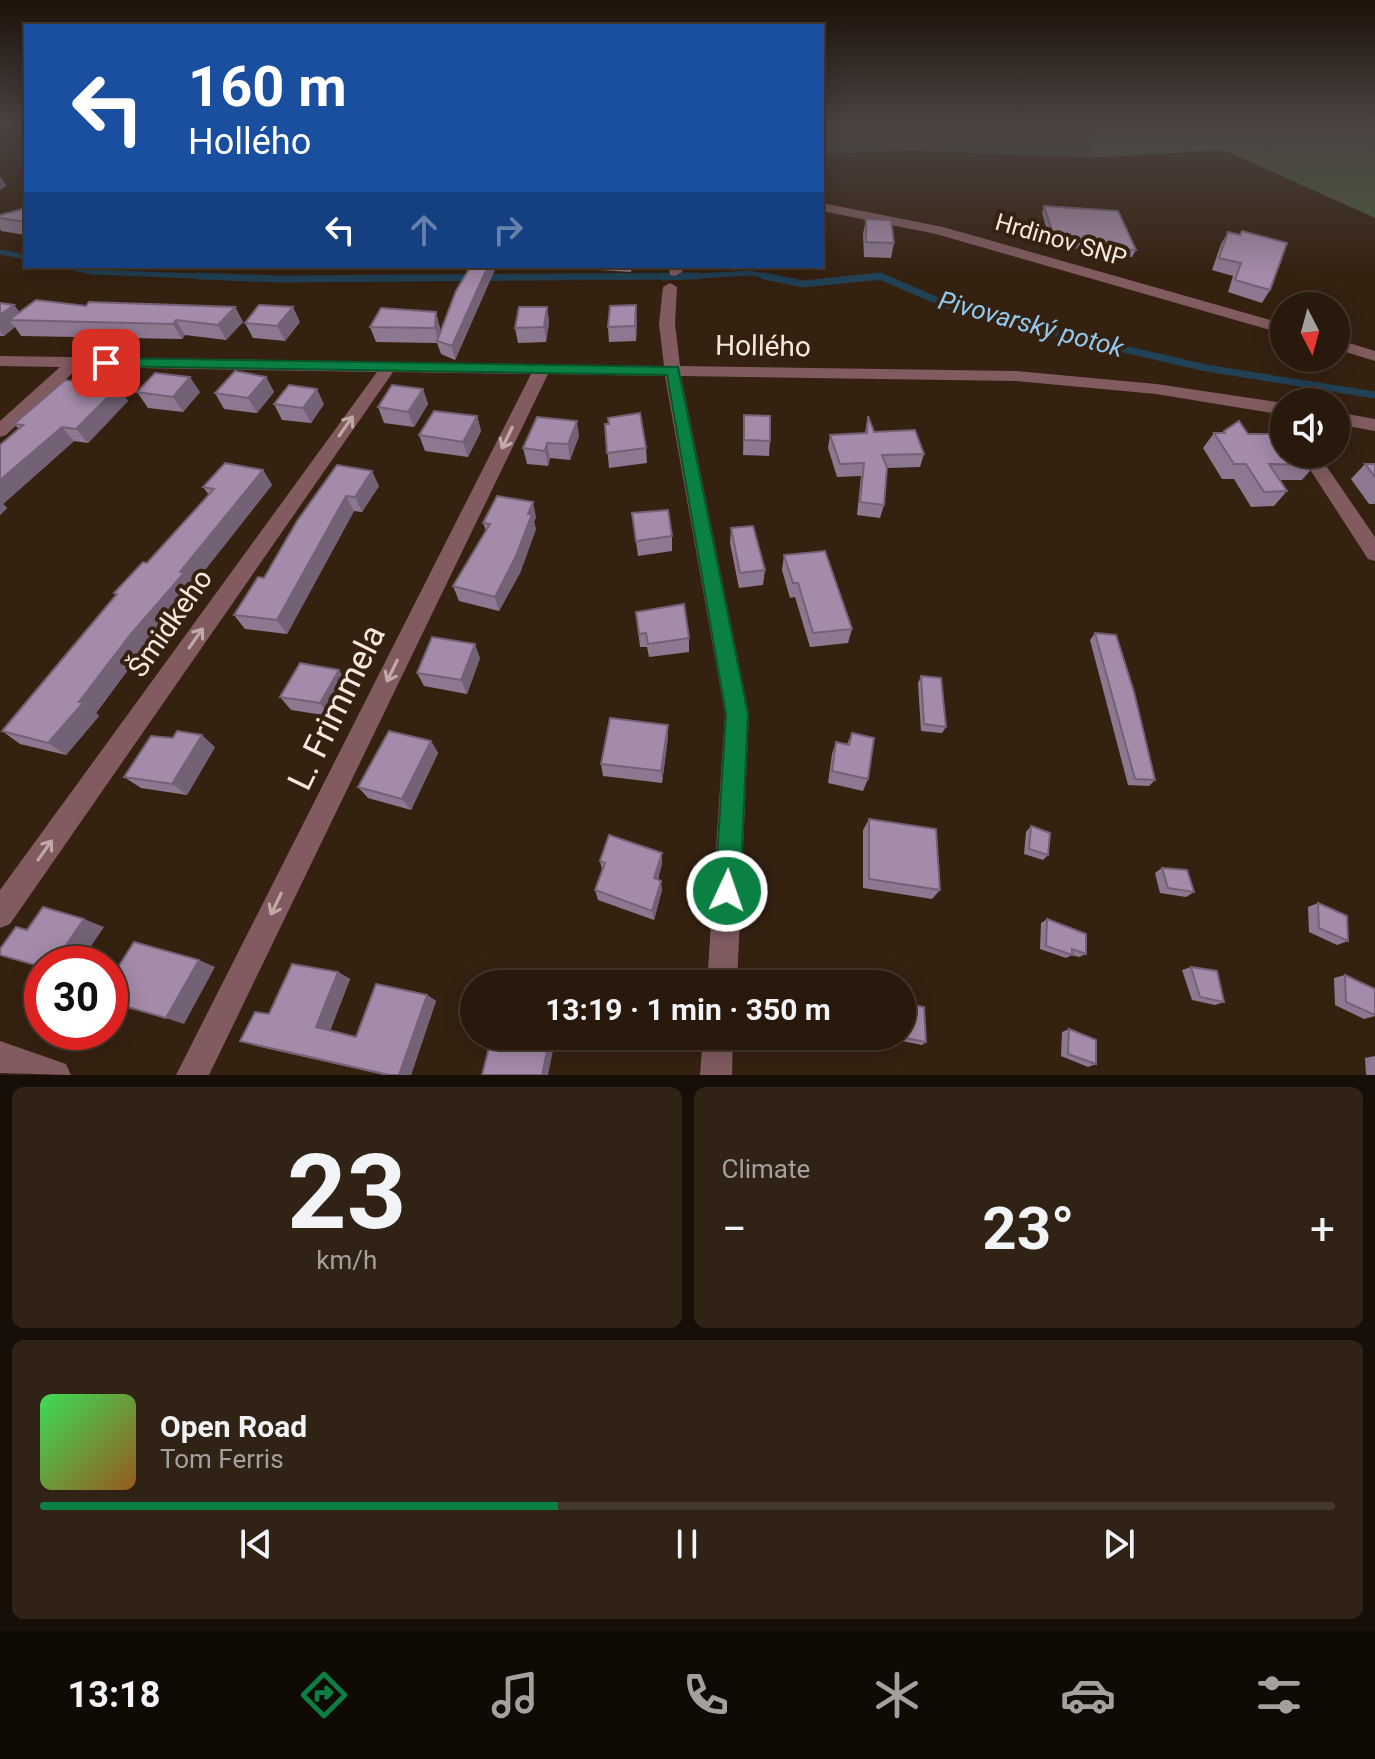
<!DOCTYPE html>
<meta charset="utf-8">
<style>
body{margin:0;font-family:Roboto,sans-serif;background:#302215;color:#f1f3f6;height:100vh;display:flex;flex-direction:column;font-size:30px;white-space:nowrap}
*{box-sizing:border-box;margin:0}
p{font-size:26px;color:#a5a09d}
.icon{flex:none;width:44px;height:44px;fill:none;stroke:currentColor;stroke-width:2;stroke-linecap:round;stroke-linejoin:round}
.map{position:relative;height:1075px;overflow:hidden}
.sheet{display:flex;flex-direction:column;gap:12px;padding:12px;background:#160e07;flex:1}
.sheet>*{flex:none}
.guide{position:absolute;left:24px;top:24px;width:800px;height:244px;border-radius:0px;box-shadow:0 4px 20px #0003,0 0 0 2px #44382d;background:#1a4fa0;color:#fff;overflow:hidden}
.needle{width:52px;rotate:174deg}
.buttons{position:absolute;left:1270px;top:292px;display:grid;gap:16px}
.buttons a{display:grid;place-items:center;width:80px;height:80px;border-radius:50%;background:#28190c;box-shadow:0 4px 20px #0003,0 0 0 2px #44382d;font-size:40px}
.speed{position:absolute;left:24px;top:946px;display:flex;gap:16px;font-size:40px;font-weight:700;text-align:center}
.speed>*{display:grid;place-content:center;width:104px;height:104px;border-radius:50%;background:#28190c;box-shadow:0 4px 20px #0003,0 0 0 2px #44382d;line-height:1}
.speed .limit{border:12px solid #d22;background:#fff;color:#111}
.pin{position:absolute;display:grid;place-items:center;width:68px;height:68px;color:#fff;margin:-34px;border-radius:16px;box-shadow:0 4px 12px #0006}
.me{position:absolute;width:88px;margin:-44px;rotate:3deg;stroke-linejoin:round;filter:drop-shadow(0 0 6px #0008)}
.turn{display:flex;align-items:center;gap:28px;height:168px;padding:0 32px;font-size:36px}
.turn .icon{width:104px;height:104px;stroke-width:2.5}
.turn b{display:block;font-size:56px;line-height:68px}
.lanes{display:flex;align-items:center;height:76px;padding:0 32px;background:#0003;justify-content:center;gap:40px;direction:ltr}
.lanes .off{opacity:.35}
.big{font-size:60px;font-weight:700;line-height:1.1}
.sheet .widget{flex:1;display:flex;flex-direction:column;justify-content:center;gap:12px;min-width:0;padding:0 28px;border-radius:12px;background:#302215}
.sheet .dial{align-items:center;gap:0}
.dial b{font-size:104px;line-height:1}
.song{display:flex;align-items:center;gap:24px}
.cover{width:96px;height:96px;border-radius:12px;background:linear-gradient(135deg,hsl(130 70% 55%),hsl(30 70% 35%))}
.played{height:8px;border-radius:4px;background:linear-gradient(90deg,#0b8043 40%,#44382d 40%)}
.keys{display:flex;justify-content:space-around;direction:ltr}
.heat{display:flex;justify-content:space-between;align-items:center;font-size:44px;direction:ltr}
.sheet .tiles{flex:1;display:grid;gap:12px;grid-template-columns:1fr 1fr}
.widget:last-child{grid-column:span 2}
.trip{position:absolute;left:460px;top:970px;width:456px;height:80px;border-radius:40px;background:#28190c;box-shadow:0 4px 20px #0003,0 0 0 2px #44382d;font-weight:700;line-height:80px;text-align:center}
.dock{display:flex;height:128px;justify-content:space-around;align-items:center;background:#100a05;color:#a5a09d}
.dock .icon{width:56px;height:56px}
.dock .active{color:#0b8043}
.dock b{font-size:36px;color:#f1f3f6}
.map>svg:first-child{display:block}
.green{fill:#3e4a34}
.forest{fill:#4a5a3c}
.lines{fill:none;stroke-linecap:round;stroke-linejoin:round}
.stream-far1{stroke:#214155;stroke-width:5}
.stream{stroke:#214155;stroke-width:7}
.street{fill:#815b60;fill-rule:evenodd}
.wall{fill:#8d7891}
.shaded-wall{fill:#736176}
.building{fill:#a48ba9;stroke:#736176;stroke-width:2}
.oneway{stroke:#c1a9a5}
.route{fill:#0b8043;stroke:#07532c;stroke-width:2}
.labels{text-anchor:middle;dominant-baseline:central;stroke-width:8;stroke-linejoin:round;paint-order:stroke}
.far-street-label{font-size:24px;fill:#f6e8dd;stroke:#352110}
.far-water-label{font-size:26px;font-style:italic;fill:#90caf1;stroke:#352110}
.street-label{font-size:28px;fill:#f6e8dd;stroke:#352110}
.near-street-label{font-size:34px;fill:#f6e8dd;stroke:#352110}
</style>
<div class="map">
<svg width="1375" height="1075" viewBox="0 0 1375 1075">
<rect width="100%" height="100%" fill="#352110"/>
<path class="green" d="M822,125H1094L1092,158L909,150L822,154Z"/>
<path class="forest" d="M1094,125H1375V218L1224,150L1092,158Z"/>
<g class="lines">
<path class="stream-far1" d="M0,252L26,257
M65,266L91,272L251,278
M662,278L750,273L774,278
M862,278H884"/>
<path class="stream" d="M197,276L280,279L698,276
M764,276L803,284L880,276L959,310L1037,329L1206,368L1375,395"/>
<path class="street" d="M822,203L943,227L1284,324V334L936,234L822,211Z
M669,266H683L682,272L675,276L670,275Z
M670,283L677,287L675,324L680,366L1016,371L1156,384L1284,403V415L1156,394L1016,381L681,376L749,714L737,984H707L725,714L665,376L548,374L209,1075H176L531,374L393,372L10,924L0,928V890L377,372L79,367L6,435L0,437V421L60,367L0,366V356L664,366L659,324L663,287Z
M1336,339L1375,351V361L1336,349Z
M1336,412L1375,419V431L1336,424Z
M1300,454H1318L1375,537V561L1368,559Z
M703,1036H733L732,1075H700Z
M0,1041L66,1064L71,1075L0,1073Z"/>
</g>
<path class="wall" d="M1044,206L1136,250L1132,257L1099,255L1097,250L1052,247L1042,213Z
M26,208V235L1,231L0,229V215Z
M866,219L894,243L891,258L864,257L863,234Z
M1228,232L1270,290L1262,303L1228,292L1233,276L1212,270L1221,244Z
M599,266H632L631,272L599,270Z
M496,267L455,360L441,354L437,343L376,342L370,327H440V332Z
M0,303L14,305L20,313L86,306L235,307L243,322L226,340L185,335L182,339L21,336L15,327L4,336H0Z
M547,307L549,322L546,342L518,343L515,328Z
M637,320L636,341L609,342L608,327Z
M300,322L285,341L253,338L245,323Z
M266,377L274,392L257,413L224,409L215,393Z
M118,387L128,401L88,443L74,441L3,504L7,508L0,515L19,429L14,424Z
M423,389L428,404L414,427L384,423L378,407Z
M137,392H200L183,412L148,408Z
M274,404H324L311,423L282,420Z
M744,415L770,441L769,456L743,455Z
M477,416L481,431L468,457L425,451L419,435Z
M868,416L874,432L924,454L920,467L887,468L884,505L880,518L857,515L861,476L837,477L828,448L830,435L865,433Z
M605,424L646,448L647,463L609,468Z
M1224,431L1248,434L1315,465L1302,480H1280L1287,491L1274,506L1251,507L1234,479H1222L1203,448L1214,433H1222Z
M579,436L570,460L550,458L548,466L527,464L523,448Z
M1365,464H1375V504H1369L1351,479Z
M337,465L379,486L362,512L354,511L287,634L245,629L234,615L264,578Z
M263,470L272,485L193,585L195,587L145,647L96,713L99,716L66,755L20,744L2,731L116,595L114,593L147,563L209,495L203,487Z
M632,513L672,536V551L638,556Z
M536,517L534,522L536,529L520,573L499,611L459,601L453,586L486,531L483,523Z
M731,528L765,570L763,585L739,588L730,543Z
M784,555L852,629L848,643L810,647L795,597L790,598L782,570Z
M636,612L689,638V652L649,657L647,647H640Z
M1095,633L1155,780L1149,786L1128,785L1090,640Z
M480,658L467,694L424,686L417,673Z
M921,676L946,727L942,733L921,731L918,683Z
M348,683L330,716L291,710L280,697Z
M852,733L868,779L863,791L828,783L832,754L836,742L847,744Z
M668,737L662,783L603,776L601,764Z
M431,741L438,753L411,810L368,798L358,787Z
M215,747L187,795L141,788L124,777Z
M869,819L940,890L932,899L863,888V830Z
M1031,826L1048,855L1043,860L1024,854L1026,832Z
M600,861L662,863L658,880L662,890L654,920L598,900L595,890L602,870Z
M1162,868L1194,892L1186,897L1160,893L1155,873Z
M1318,903L1348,941L1337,945L1309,932L1308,907Z
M1047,919L1086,954L1079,957L1072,955L1066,958L1040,949L1041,923Z
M1191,967L1224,1002L1215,1005L1192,1000L1182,970Z
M338,972L350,979L330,1031L356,1037L427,995L436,1001L411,1075H384L256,1046L240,1041L269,1014Z
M1345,975L1375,989V1016L1364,1019L1335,1005L1334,978Z
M1069,1029L1096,1064L1088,1067L1061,1056L1062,1032Z
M892,1036H902L926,1042L922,1045L892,1039Z
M1375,1056V1075H1366L1365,1058Z"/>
<path class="shaded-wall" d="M0,176L7,186L0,190Z
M488,266H496V267L455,360L452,346Z
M14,305L25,320H9L15,327L4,336L0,331V315Z
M636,305L637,320L636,341L635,326Z
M235,307L243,322L226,340L218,325Z
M293,307L300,322L285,341L277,326Z
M547,307L549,322L546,342L544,327Z
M436,312L440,327L439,343L435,328Z
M176,320L185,335L182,339L173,324Z
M190,377L200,392L183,412L173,397Z
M266,377L274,392L257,413L248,398Z
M118,387L128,401L88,443L76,429Z
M317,389L324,404L311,423L303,408Z
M423,389L428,404L414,427L408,412Z
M477,416L481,431L468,457L463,442Z
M577,421L579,436L570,460L568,444Z
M62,427L74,441L3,504L7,508L0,515V480Z
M547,443L550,458L548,466L545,451Z
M263,470L272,485L193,585L195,587L145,647L96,713L99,716L66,755L48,743L79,702L180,572Z
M372,471L379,486L362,512L355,497Z
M346,496L354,511L287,634L277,620Z
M533,502L536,517L534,522L536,529L520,573L499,611L495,597Z
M475,644L480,658L467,694L461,680Z
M339,670L348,683L330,716L320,703Z
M668,725V737L662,783L661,771Z
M202,735L215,747L187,795L172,784Z
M431,741L438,753L411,810L402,799Z
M662,853V863L655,888L654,878Z
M661,881L662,890L654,920L652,911Z
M84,919L104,927L79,964H53Z
M199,960L215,967L184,1024L166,1018Z
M338,972L350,979L329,1033L316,1027Z
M427,995L436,1001L411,1075H399Z
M549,1041L554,1046L548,1075H542Z"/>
<path class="building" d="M1044,206L1118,211L1136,250L1103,248L1101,243L1055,240Z
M26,208V222L0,218V215Z
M866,219L891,220L894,243L866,242Z
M1242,231L1287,243L1270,290L1235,280L1241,263L1219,258L1228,232L1240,235Z
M471,266H488L452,346L437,341L456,291Z
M36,300L86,306L89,302L235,307L218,325L176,320L173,324L9,320Z
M0,303L14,305L0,315Z
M259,305L293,307L277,326L245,323Z
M636,305L635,326L608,327L610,306Z
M519,307H547L544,327L515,328Z
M381,308L436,312L435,328L370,327Z
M235,371L266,377L248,398L215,393Z
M155,373L190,377L173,397L137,392Z
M65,380L118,387L76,429L62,427L0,480V445L23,425L14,424Z
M289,385L317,389L303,408L274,404Z
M392,385L423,389L408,412L378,407Z
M434,411L477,416L463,442L419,435Z
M640,413L646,448L607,453L605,424H609L608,418Z
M744,415L770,416V441L744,440Z
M868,416L874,432L915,430L924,454L882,455L887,467L884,505L860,502L864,463L840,464L830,435L867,433Z
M537,417L577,421L568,444L547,443L545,451L523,448Z
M1239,421L1248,434H1284V454H1307L1315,465L1269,464L1287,491L1264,492L1246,464H1234L1214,433H1225L1224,431Z
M225,463L263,470L180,572L184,573L131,634L79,702L83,703L48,743L2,731L117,594L114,593L143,562L147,563L214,489L203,487Z
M1365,464H1375V477Z
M337,465L372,471L355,497L346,496L277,620L234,615L258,577L264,578L297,521Z
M497,496L533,502L528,514H532L515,558L495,597L453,586L490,524L483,523Z
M668,510L672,536L636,541L632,513Z
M753,526L765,570L740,573L731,528Z
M825,551L852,629L813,633L798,583H793L784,555Z
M684,604L689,638L648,644L646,633L639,634L636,612Z
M1095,633L1116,635L1134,692L1155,780L1135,779Z
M432,637L475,644L461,680L417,673Z
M300,663L339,670L320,703L280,697Z
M921,676L941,678L946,727L924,724Z
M610,718L668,725L661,771L601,764Z
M177,731L202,735L172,784L124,777L151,736L173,738Z
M389,731L431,741L402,799L358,787Z
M852,733L874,738L868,779L832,771L836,742L849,745Z
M869,819L936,829L940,890L869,879Z
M1031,826L1050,833L1048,855L1029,849Z
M609,835L662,853L654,878L661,881L652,911L595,890L605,863L600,861Z
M1162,868L1187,870L1194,892L1168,888Z
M1318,903L1347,916L1348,941L1319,928Z
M43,907L84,919L53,964H42V967L0,955V949L16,927L27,930Z
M1047,919L1086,934V954L1072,949V955L1046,946Z
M134,942L199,960L166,1018L110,1002V980Z
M292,964L338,972L316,1027L356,1037L376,984L427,995L399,1075H389L240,1041L255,1012L269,1014Z
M1191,967L1217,971L1224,1002L1200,997Z
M1345,975L1375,989V1015L1346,1002Z
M902,1003L924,1007L926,1042L895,1036H902Z
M1069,1029L1096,1040V1064L1068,1054Z
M492,1036H522L549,1041L542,1075H482Z"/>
<defs><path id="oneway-shaft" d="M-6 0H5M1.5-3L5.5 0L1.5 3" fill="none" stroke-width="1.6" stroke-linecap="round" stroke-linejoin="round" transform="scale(2)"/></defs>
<g class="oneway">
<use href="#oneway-shaft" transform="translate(346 426) rotate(-55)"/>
<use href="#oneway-shaft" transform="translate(507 438) rotate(116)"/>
<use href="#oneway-shaft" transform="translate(196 638) rotate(-55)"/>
<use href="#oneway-shaft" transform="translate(392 671) rotate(116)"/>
<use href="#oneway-shaft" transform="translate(45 850) rotate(-55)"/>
<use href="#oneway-shaft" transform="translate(276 904) rotate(116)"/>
</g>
<linearGradient id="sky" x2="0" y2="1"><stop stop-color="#1d1209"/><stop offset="0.45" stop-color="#4b4342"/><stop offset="1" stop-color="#4b4342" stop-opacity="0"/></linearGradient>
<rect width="1375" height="275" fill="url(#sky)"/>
<path class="route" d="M106,358L678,367L748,714L740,891L736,900L727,903L718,900L715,891L726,714L667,375L101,366V360Z"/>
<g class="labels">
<g class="far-street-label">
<text transform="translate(1061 240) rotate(16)">Hrdinov SNP</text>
</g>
<g class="far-water-label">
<text transform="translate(1031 324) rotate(15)">Pivovarský potok</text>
</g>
<g class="street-label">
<text transform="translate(763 346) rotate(1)">Hollého</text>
<text transform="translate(170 623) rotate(-55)">Šmidkeho</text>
</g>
<g class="near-street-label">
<text transform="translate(336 707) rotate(-64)">L. Frimmela</text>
</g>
</g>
</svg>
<div class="buttons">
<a><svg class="needle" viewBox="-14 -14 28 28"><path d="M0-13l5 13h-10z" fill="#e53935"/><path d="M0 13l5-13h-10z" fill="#a5a09d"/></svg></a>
<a><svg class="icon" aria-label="sound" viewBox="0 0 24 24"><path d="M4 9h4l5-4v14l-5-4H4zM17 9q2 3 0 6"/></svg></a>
</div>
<div class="speed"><div class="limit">30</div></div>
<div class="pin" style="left:106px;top:363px;background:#d93025"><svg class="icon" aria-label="arrive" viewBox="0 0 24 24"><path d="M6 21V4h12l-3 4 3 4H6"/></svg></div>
<svg class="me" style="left:727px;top:891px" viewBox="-20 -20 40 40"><circle r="17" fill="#0b8043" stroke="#fff" stroke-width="3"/><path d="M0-11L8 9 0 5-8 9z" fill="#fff"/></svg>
<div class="trip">13:19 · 1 min · 350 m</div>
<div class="guide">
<div class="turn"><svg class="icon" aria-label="left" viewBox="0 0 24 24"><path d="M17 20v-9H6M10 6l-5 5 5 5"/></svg><div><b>160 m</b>Hollého</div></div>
<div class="lanes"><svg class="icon" aria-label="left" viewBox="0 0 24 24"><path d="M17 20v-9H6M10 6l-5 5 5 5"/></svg><svg class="icon off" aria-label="ahead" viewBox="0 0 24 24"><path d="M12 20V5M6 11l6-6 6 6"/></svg><svg class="icon off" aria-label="right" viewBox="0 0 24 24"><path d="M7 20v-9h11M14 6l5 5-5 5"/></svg></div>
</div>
</div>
<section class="sheet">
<div class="tiles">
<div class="widget dial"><b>23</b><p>km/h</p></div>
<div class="widget"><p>Climate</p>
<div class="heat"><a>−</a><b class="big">23°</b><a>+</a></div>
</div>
<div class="widget">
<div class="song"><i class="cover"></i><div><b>Open Road</b><p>Tom Ferris</p></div></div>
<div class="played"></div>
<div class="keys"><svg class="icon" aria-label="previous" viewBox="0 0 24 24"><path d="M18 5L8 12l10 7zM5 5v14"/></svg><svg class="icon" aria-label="pause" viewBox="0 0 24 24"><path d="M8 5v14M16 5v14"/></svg><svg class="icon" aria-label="next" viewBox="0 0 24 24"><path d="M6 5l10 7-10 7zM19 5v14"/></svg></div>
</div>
</div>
</section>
<nav class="dock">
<b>13:18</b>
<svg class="icon active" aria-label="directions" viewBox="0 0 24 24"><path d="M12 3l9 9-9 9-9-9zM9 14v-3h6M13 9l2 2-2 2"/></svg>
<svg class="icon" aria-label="music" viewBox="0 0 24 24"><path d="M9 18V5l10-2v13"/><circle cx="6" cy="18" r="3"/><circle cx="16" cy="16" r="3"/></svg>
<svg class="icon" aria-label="phone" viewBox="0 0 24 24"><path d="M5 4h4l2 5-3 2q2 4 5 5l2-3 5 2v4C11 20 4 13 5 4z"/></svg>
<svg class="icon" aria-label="climate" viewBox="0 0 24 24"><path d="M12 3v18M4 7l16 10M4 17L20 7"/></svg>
<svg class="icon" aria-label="car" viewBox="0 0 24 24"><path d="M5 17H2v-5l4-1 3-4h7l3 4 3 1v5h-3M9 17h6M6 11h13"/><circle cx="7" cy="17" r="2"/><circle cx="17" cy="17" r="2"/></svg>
<svg class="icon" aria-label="filters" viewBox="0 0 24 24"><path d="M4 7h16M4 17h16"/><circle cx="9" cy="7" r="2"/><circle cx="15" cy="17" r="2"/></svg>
</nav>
